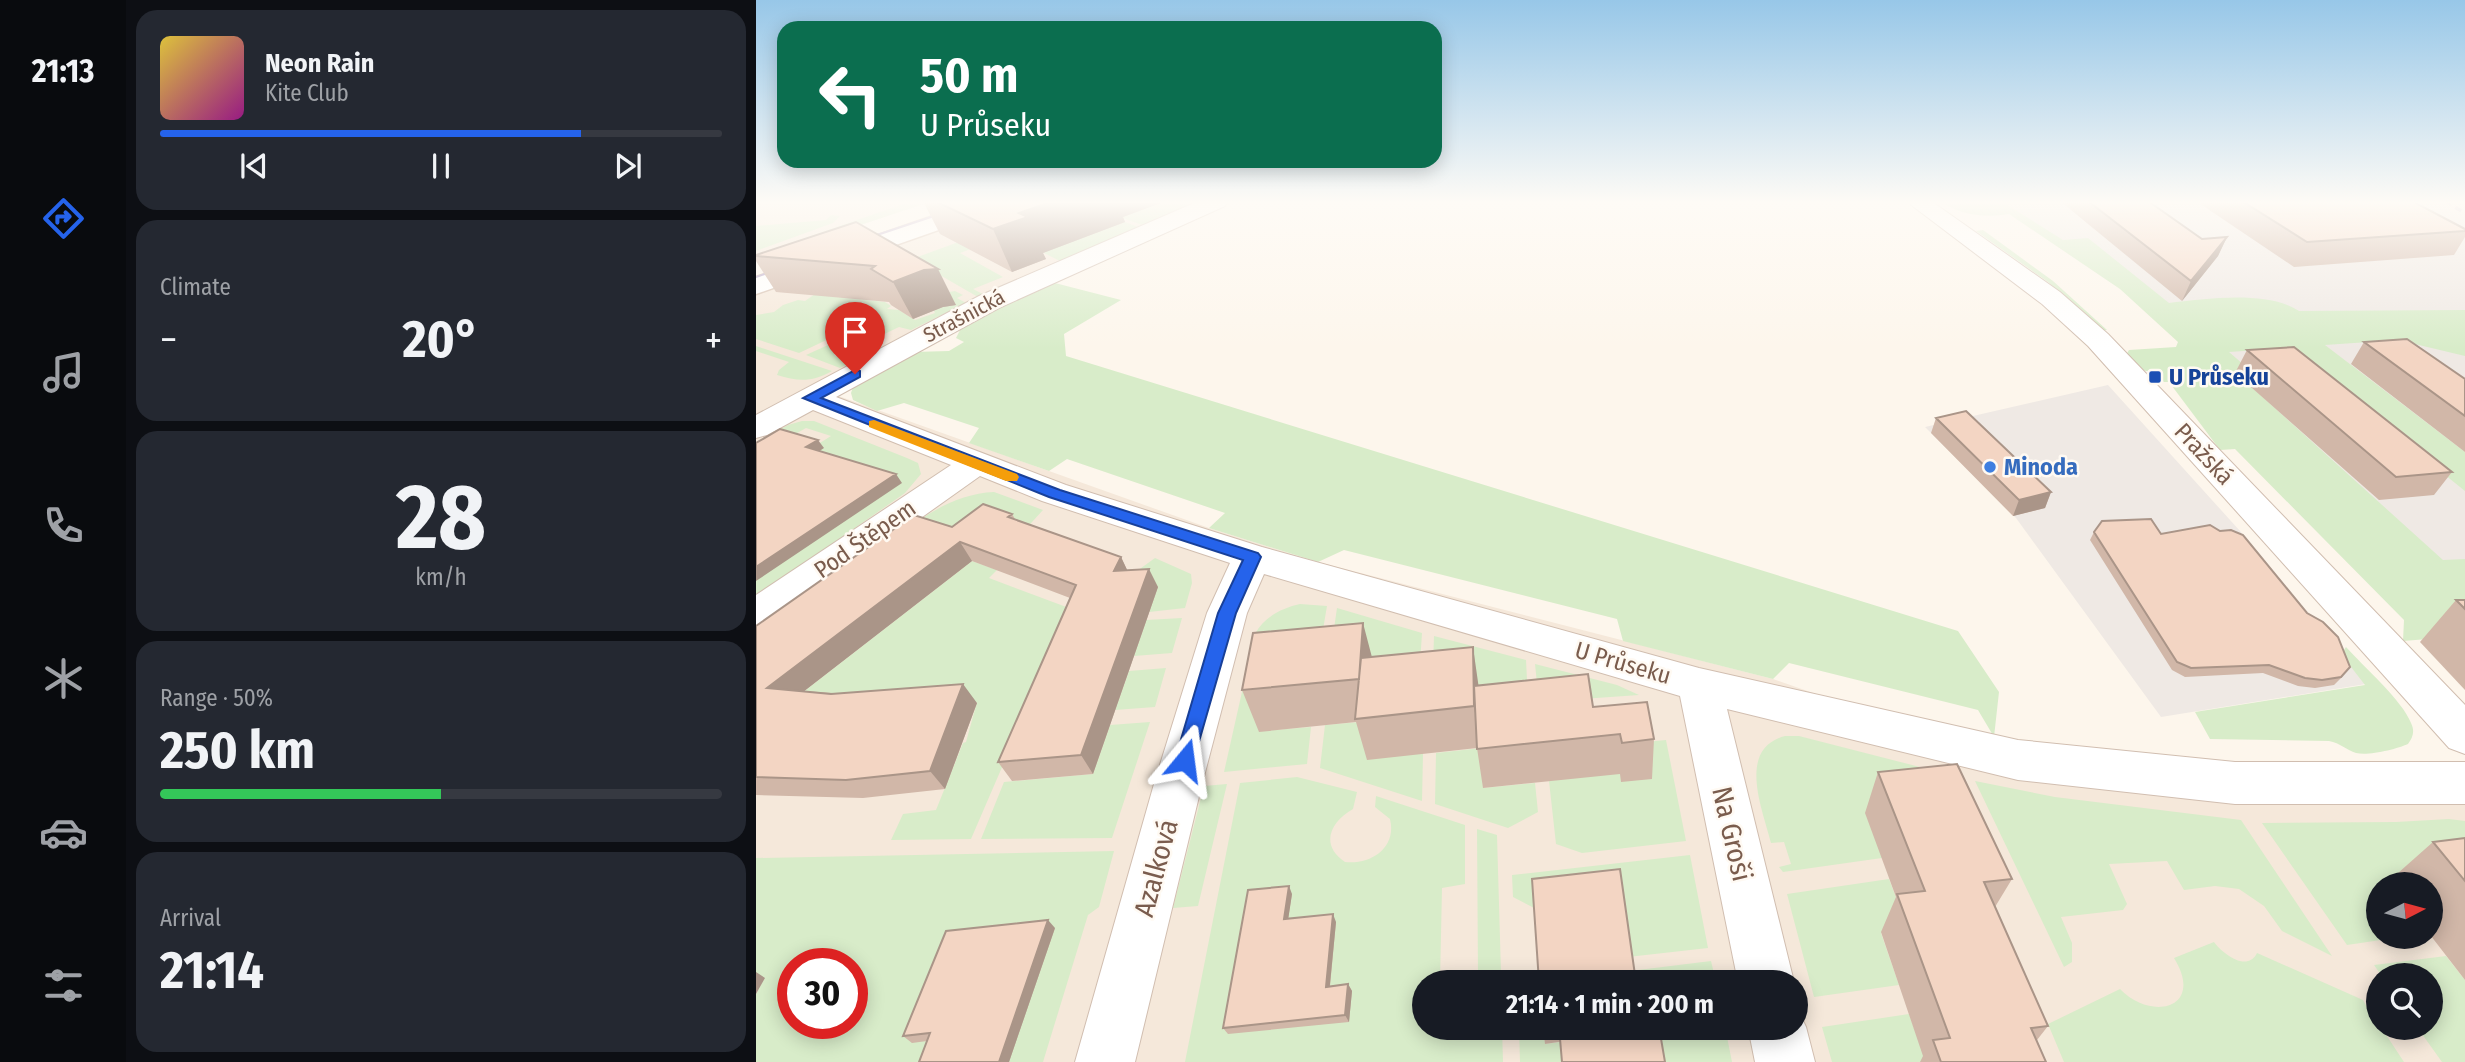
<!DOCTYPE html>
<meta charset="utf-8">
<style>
body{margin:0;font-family:"Fira Sans Condensed",sans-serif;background:#242831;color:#f1f3f6;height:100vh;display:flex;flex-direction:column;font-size:26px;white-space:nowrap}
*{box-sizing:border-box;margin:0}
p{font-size:23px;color:#9ea1a6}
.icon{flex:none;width:38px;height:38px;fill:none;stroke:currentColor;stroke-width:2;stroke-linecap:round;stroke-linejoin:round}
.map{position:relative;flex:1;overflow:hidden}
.drawer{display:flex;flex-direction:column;gap:10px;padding:10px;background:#0d0f14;width:630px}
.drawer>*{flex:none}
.banner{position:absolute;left:21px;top:21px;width:665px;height:147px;border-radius:21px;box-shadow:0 4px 18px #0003;background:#0b6e4f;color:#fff;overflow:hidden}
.needle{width:46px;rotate:84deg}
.tools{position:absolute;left:1610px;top:872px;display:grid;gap:14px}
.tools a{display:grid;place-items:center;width:77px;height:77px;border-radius:50%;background:#171b24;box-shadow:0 4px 18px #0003;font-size:35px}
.speed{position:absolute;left:21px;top:948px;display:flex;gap:14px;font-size:35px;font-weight:700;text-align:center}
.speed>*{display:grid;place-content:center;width:91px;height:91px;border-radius:50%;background:#171b24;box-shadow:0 4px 18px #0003;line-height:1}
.speed .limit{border:10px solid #d22;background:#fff;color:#111}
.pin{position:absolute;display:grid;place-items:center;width:60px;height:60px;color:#fff;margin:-72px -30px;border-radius:50% 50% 50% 0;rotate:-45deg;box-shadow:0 0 7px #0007}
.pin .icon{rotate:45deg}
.me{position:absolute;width:77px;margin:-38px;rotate:16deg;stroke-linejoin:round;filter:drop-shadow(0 0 5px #0008)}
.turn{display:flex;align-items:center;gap:24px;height:147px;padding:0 28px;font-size:32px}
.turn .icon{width:91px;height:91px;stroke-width:2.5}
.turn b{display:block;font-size:49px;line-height:60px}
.big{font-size:52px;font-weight:700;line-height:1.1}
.drawer .card{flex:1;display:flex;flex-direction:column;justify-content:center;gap:10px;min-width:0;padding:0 24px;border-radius:21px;background:#242831}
.drawer .dial{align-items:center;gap:0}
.dial b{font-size:91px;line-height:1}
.song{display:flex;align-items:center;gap:21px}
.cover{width:84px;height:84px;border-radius:10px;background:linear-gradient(135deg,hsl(50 70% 55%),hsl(310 70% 35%))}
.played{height:7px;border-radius:4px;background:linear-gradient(90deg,#2563eb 75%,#363941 75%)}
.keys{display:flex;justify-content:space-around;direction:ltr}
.heat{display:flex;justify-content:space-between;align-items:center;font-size:38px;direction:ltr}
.charge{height:10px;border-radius:5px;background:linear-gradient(90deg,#34c759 50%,#363941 0)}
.trip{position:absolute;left:656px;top:970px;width:396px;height:70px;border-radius:35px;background:#171b24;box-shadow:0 4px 18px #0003;font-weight:700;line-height:70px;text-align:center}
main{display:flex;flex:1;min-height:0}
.tab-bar{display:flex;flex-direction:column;width:126px;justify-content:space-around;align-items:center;background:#090b0e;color:#9ea1a6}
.tab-bar .icon{width:49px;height:49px}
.tab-bar .selected{color:#2563eb}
.tab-bar b{font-size:32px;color:#f1f3f6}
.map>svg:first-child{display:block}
.residential{fill:#f5e8da;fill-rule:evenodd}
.industrial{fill:#efe9e4}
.green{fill:#d8ecc9;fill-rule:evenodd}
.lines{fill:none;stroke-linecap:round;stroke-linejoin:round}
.minor-casing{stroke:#d1beb0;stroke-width:2}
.secondary-casing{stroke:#d6c0b0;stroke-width:3}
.minor{fill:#fff;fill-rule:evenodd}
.secondary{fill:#fff;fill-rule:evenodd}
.tram{stroke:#b9a8c9;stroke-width:2}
.rail{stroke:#b9a8c9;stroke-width:3.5;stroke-dasharray:7 5;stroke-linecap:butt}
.wall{fill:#d1b7a8}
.shaded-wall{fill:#aa9588}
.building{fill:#f3d5c3;stroke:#aa9588;stroke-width:2}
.route{fill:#2563eb;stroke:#184099;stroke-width:2}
.slow{fill:#f59e0b}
.transit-dot{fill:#1a4fb4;stroke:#fffaf3;stroke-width:2.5}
.shop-dot{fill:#3f7fe0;stroke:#fffaf3;stroke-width:2.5}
.labels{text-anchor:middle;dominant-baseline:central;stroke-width:5;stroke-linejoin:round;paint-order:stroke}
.far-street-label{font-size:21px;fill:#7a5c4d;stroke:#fffaf3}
.transit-label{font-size:24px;font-weight:bold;fill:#164399;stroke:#fffaf3;text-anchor:start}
.street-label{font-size:24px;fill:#7a5c4d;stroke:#fffaf3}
.shop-label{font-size:24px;font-weight:bold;fill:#366cbe;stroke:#fffaf3;text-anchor:start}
.near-street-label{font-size:28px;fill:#7a5c4d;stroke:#fffaf3}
</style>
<main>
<nav class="tab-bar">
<b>21:13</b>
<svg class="icon selected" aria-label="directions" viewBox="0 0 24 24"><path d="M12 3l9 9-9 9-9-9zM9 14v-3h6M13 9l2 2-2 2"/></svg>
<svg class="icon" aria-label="music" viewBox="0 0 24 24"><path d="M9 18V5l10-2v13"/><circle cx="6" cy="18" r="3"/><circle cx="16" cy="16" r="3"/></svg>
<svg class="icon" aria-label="phone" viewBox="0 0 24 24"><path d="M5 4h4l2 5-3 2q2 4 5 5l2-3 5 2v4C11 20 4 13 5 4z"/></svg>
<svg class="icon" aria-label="climate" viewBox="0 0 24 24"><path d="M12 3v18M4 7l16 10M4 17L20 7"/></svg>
<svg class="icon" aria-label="car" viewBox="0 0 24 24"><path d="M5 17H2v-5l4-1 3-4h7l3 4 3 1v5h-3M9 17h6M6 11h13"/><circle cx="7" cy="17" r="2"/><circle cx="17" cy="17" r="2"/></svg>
<svg class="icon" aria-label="filters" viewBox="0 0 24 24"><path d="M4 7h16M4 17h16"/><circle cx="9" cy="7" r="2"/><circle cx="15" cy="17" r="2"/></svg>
</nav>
<section class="drawer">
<div class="card">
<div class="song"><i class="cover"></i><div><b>Neon Rain</b><p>Kite Club</p></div></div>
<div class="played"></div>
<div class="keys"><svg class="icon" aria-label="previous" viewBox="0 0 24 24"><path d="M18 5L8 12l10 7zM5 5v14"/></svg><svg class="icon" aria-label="pause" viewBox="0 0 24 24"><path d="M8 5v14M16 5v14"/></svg><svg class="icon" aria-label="next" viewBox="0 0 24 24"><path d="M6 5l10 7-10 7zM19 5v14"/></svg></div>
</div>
<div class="card"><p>Climate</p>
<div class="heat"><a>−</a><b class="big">20°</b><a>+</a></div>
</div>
<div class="card dial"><b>28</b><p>km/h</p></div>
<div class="card"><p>Range · 50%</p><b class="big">250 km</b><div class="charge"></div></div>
<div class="card"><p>Arrival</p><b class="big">21:14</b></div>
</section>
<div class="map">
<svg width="1709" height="1062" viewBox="0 0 1709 1062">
<rect width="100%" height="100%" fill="#fdf6ec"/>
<path class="residential" d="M0,201H176L0,260Z
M255,201H450L299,266L60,388L453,528L562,562L1017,679L1063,695L1238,737L1470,762L1709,769V1062H0V292ZM1622,884H1675V936H1622ZM37,964H96V1024H37ZM1622,975H1675V1027H1622ZM668,982H1040V1027H668Z"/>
<path class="industrial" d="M1245,201H1709V607L1370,282Z
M1352,385L1484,531L1610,684L1405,717L1260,518L1169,427Z"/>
<path class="green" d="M156,201H176L0,260V255Z
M320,201H424L435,205L386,225Z
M1183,201H1245L1307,240L1332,238L1413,303C1449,299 1512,290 1543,311L1709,310V356L1642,340L1569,345L1709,452V491L1531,348L1473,352L1495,371L1480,373L1687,560L1709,559V636L1647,641L1648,620L1479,449L1464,450L1413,382H1408L1399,372C1388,373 1376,365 1370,355L1373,350L1420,347L1422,342L1364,289L1253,214C1227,218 1205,215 1183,201Z
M75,215L84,216L77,223L0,251V226L70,220Z
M369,222L382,227L304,261L278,248Z
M1227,230L1297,281L1351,330L1343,331L1292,282L1220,231Z
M208,240L220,247L204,253L247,277L217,289L229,295L222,297L156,259Z
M295,282L365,300L308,334L310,356L1202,631L1243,692L1238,737L1222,710L1033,663L1017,679L867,641L861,619L588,550L562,562L453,528L469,513L311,459L293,471L213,443L223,428L148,403L121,411L97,400L95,393L97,387L157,352L193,351L208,342L200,338L207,324Z
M199,291L207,295L201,298L210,303L155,330L143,327L114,341L126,346L118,350L110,344L122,332L102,330L98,327L43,353L0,339V315L18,312L27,305L42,300L49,301L59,294L129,302L135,306L131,309L143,310L159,320L179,313L178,311L193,292Z
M94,335L76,350L79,356L96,362L84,368L50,355Z
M0,346L76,371C56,382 43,382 21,375L23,370L33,362L0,351Z
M46,421H58L151,458L162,463L165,474L149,493L0,597V581L59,446L75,436L50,428L0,456V443L32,425Z
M238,492L287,510L266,533L104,564C144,535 186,494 238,492Z
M399,558L435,574L436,583L429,608L393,612L374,576Z
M216,561L241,570L233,578L313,608V612L215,839L135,840L147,814L180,810L207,743L210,742L221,702L24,710Z
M544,604L571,606L560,671L503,731L555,727L551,764L468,772L499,634C508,617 526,608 544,604Z
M581,608L666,633L662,695L572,670Z
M426,618L416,653L378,656L390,620Z
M678,636L770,660L773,720L676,694Z
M1590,647C1606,665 1647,701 1655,723C1659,731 1657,737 1652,744C1641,749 1613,756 1600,753C1591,750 1584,743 1573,741L1454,739L1439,712L1609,685L1585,654Z
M779,664L861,685L883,695L783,702Z
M410,668L399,707L359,710L373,671Z
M615,721L667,754L666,801L564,768L569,725Z
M394,722L356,838L225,839L248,782L337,774L354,725Z
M1029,736H1043L1199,776L1126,858L1027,872L1023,867L1035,864L1028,842L1015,843C1007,810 980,749 1029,736Z
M910,740L930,841L826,853L800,844L793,781L890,742Z
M725,748L727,788L779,783L782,812L752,828L679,804L680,753Z
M541,777L601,792L597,809C575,821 563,845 589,862C615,865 641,848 634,819L619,807L620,796L709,825V884L686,888L684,982H668V1027H746L747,1062H429L484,783Z
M1219,781L1299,797L1485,820L1576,956L1526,931L1508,906L1483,889L1459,886L1428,890L1411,861L1353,864L1371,904L1367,910L1305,917L1316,943V962L1308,967Z
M471,784L442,906L417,908L448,786Z
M1693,819L1709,821V872L1622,884V936H1652L1591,945L1506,823L1640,822Z
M721,829L741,835L745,973L722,976Z
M358,851L343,907L332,915L287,1062H0V994L8,979H0V858ZM37,964H96V1024H37Z
M934,855L952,948L872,957L757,897L756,875Z
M1133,879L1152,929L1125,933L1143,985L1058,997L1031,894Z
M1458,942C1466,953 1491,973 1501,953L1607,1000L1622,1027H1625L1648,1062H1308L1292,1024L1364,989C1396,1022 1449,1008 1418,958Z
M1690,956L1709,980V1062H1686L1661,1027H1675V975H1625L1618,965Z
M955,961L960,982H875L874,971Z
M1153,1014L1170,1062H1076L1066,1027Z
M763,1027H788L789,1044L804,1042L806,1062H764Z
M897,1027H969L976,1062H903Z"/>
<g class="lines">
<defs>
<path id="minor" d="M443,201H472L469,206L243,308L80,397L310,485L506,547L943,668L1262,740L1479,762H1709V804H1479L1262,780L971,709L1038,982H982L924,696L508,574L491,613L446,784L379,1062H319L398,784L451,613L474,563L286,501L224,476L14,625L0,630V595L195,465L57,410L11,435L0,438V415L223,296Z
M1150,201H1175L1304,292L1352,334L1709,705V754L1693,748L1332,346L1286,304Z
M1040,1006L1050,1027L1059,1062H999L992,1027H1040Z"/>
<path id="secondary" d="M221,201H255L251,206L0,294V277Z"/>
</defs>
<use href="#minor" class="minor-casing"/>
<use href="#secondary" class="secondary-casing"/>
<use href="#minor" class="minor"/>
<use href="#secondary" class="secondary"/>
<path class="tram" d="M106,240L223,201
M0,277L26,268"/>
<path class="rail" d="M1689,201L1709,213"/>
</g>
<path class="wall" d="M167,201H410L367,217L369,222L287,253L290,259L256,272L184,234Z
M1304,201H1392L1446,239L1471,237L1462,256L1426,301Z
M1440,201H1656L1709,229V237L1698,255L1538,267Z
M100,222L200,305L187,307L157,319L135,305L133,302L20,292L0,261V255Z
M1608,342L1709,379V452L1595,364Z
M1491,350L1696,472L1678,495L1623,500L1479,373Z
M1180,418L1295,492L1289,508L1257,516L1175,433Z
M256,514L259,519L365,557L371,570L402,587L337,774L256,781L242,762L314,598L216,561L48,691L221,703L189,789L107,798L0,795V626L196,527Z
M1338,532L1405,534L1587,676L1578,685L1559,688L1542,686L1507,673L1429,677L1416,670L1334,540Z
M1700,600H1709V690L1664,642Z
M616,657L723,685L837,707L898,739L896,779L865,782L864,774L727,788L721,748L611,760L600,722L503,732L486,690Z
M1122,772L1256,879L1239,907L1292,1026L1281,1040L1290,1062H1164L1167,1056L1125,932L1140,897L1109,813Z
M1709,838V980L1675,936V884H1635L1633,881L1677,842Z
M536,894L532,919L580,922L574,986L592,984L596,991L593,1022L472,1034L467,1028Z
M299,928L253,1062H163L171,1041L156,1043L147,1036Z
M787,1027H903L789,1044Z"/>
<path class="shaded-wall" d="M297,201H410L367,217L369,222L287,253L290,259L256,272L237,229L263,213Z
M1471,237L1462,256L1426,301L1435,281Z
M182,269L200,305L187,307L157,319L137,282L168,270Z
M62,440L68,448L56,456L50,447Z
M140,474L146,483L0,581V567Z
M1295,492L1289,508L1257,516L1263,500Z
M204,542L216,561L29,706L11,688Z
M365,557L374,576L358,571Z
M393,569L402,587L337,774L325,755Z
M607,623L618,665L603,679Z
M717,647L723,689L724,748L718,706Z
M207,684L221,703L189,789L174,771Z
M533,886L536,894L531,927L528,919Z
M577,914L580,922L573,994L570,987Z
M292,920L299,928L253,1062H243Z
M0,972L9,978L0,994Z
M592,984L596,991L593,1022L589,1015Z"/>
<path class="building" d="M179,201H297L263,213L272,217L237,229Z
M1332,201H1392L1446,239L1471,237L1435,281Z
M1486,201H1656L1709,229V231L1551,242Z
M100,222L182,269L168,270L137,282L115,269L119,266L0,256V255Z
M1651,339L1709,379V416L1608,342Z
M1538,347L1696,472L1640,477L1491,350Z
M1210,411L1295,492L1263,500L1180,418Z
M24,429L62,440L50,447L140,474L0,567V443Z
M227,504L256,514L252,517L365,557L358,571L393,569L325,755L242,762L320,585L204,542L11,688L75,694L207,684L174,771L90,780L0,777V626L158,515L196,527Z
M1395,519L1405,534L1454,525L1464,531L1475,530L1487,535L1551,613L1567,622L1582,637L1594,667L1585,677L1566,680L1549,678L1513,665L1435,668L1421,662L1338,532L1346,521Z
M1700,600H1709V609Z
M607,623L603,679L486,690L497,633Z
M717,647L718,706L599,719L605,658Z
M832,674L837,707L891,702L898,739L866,743L864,734L721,749L718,686Z
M1201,764L1256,879L1228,882L1292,1026L1275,1028L1290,1062H1185L1177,1040L1194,1038L1141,894L1169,891L1122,772Z
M1709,838V881L1677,842Z
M864,869L880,982H783L776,879Z
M533,886L528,919L577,914L570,987L592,984L589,1015L467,1028L492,890Z
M292,920L243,1062H163L174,1033L147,1036L190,931Z
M803,1027H903L909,1062H806Z"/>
<linearGradient id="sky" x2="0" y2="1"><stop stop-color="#97c7e8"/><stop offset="0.58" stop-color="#fefbf6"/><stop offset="1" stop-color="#fefbf6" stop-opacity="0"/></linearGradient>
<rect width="1709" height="349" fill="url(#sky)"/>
<path class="route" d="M99,370L104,371V377L65,398L304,490L502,553L505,557L480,613L436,766L429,768L422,766L419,760L462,613L487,560L293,497L47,398Z"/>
<path class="slow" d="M118,420L261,474L263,477L261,481H250L113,427V421Z"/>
<rect class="transit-dot" x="1392" y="370" width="14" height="14" rx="3.5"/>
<circle class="shop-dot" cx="1234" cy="467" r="7"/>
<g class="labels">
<g class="far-street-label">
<text transform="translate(208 316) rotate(-28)">Strašnická</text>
</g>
<g class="transit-label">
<text x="1413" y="377">U Průseku</text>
</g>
<g class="street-label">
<text transform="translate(1448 454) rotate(47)">Pražská</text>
<text transform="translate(109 539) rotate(-35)">Pod Štěpem</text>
<text transform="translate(867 663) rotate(16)">U Průseku</text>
</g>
<g class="shop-label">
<text x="1248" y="467">Minoda</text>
</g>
<g class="near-street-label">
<text transform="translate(976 834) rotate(77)">Na Groši</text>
<text transform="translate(400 868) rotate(-75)">Azalková</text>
</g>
</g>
</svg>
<div class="tools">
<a><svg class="needle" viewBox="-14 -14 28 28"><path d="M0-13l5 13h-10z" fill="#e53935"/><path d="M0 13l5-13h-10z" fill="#9ea1a6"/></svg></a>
<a><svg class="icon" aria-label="search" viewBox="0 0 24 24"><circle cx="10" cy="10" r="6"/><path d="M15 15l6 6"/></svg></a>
</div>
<div class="speed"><div class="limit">30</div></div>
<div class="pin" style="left:99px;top:374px;background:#d93025"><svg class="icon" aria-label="arrive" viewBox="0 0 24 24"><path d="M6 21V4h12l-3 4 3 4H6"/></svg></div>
<svg class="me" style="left:429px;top:760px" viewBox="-20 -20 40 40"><path d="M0-17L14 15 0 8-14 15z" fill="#2563eb" stroke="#fff" stroke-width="4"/></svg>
<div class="trip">21:14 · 1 min · 200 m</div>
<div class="banner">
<div class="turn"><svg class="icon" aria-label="left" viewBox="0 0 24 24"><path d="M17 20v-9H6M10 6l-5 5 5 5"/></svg><div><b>50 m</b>U Průseku</div></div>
</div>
</div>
</main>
